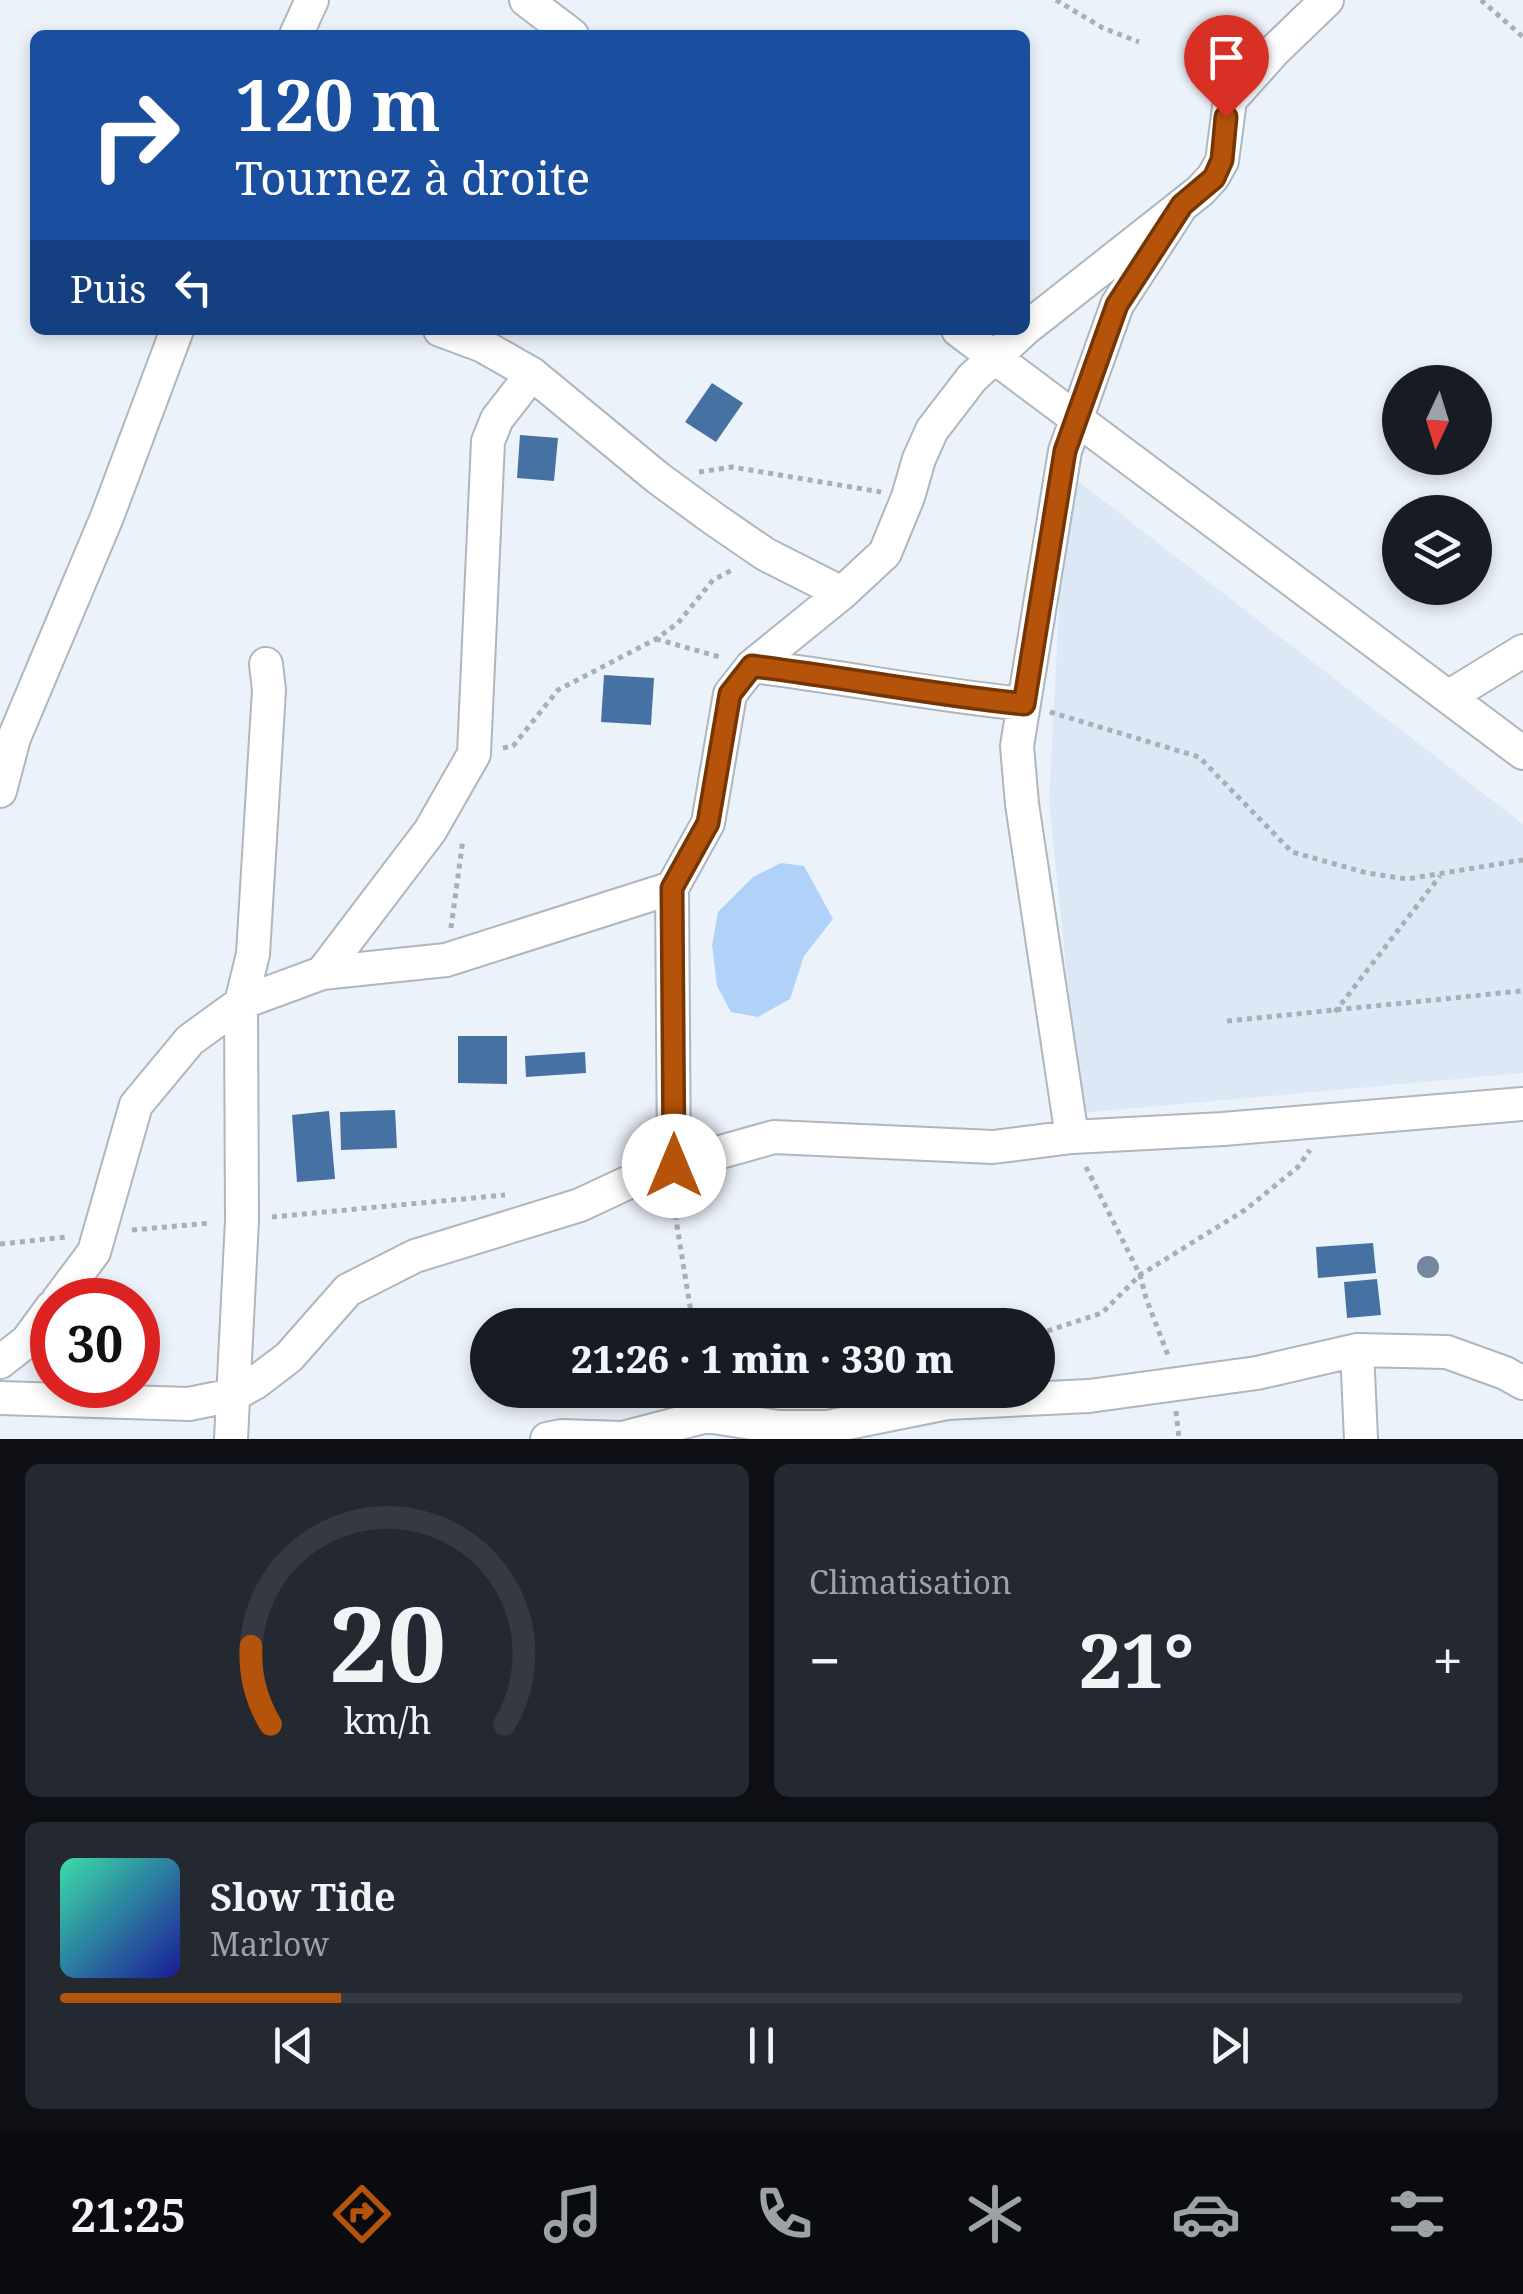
<!DOCTYPE html>
<html lang="fr">
<meta charset="utf-8">
<style>
body{margin:0;font-family:"Noto Serif",serif;background:#242831;color:#f1f3f6;height:100vh;display:flex;flex-direction:column;font-size:38px;white-space:nowrap}
*{box-sizing:border-box;margin:0}
p{font-size:32px;color:#9ea1a6}
.icon{flex:none;width:55px;height:55px;fill:none;stroke:currentColor;stroke-width:2;stroke-linecap:round;stroke-linejoin:round}
.map{position:relative;height:1439px;overflow:hidden}
.drawer{display:flex;flex-direction:column;gap:25px;padding:25px;background:#0d0f14;flex:1}
.drawer>*{flex:none}
.top-card{position:absolute;left:30px;top:30px;width:1000px;height:305px;border-radius:15px;box-shadow:0 5px 15px #0003;background:#1a4fa0;color:#fff;overflow:hidden}
.needle{width:65px;rotate:184deg}
.tools{position:absolute;left:1382px;top:365px;display:grid;gap:20px}
.tools a{display:grid;place-items:center;width:110px;height:110px;border-radius:50%;background:#171b24;box-shadow:0 5px 15px #0003;font-size:50px}
.speed{position:absolute;left:30px;top:1278px;display:flex;gap:20px;font-size:50px;font-weight:700;text-align:center}
.speed>*{display:grid;place-content:center;width:130px;height:130px;border-radius:50%;background:#171b24;box-shadow:0 5px 15px #0003;line-height:1}
.speed .limit{border:15px solid #d22;background:#fff;color:#111}
.pin{position:absolute;display:grid;place-items:center;width:85px;height:85px;color:#fff;margin:-102px -42px;border-radius:50% 50% 50% 0;rotate:-45deg;box-shadow:0 0 10px #0007}
.pin .icon{rotate:45deg}
.me{position:absolute;width:110px;margin:-55px;rotate:0deg;stroke-linejoin:round;filter:drop-shadow(0 0 8px #0008)}
.turn{display:flex;align-items:center;gap:35px;height:210px;padding:0 40px;font-size:45px}
.turn .icon{width:130px;height:130px;stroke-width:2.5}
.turn b{display:block;font-size:70px;line-height:85px}
.then{display:flex;align-items:center;height:95px;padding:0 40px;background:#0003;gap:20px;font-size:38px}
.big{font-size:75px;font-weight:800;line-height:1.1}
.drawer .card{flex:1;display:flex;flex-direction:column;justify-content:center;gap:15px;min-width:0;padding:0 35px;border-radius:15px;background:#242831}
.drawer .dial{align-items:center;gap:0}
.dial svg{height:260px;overflow:visible;fill:none;stroke:#363941;stroke-width:7;stroke-linecap:round;text-anchor:middle}
.dial text{fill:#f1f3f6;stroke:none}
.song{display:flex;align-items:center;gap:30px}
.cover{width:120px;height:120px;border-radius:15px;background:linear-gradient(135deg,hsl(160 70% 55%),hsl(240 70% 35%))}
.played{height:10px;border-radius:5px;background:linear-gradient(90deg,#b45309 20%,#363941 20%)}
.keys{display:flex;justify-content:space-around;direction:ltr}
.heat{display:flex;justify-content:space-between;align-items:center;font-size:55px;direction:ltr}
.drawer .tiles{flex:1;display:grid;gap:25px;grid-template-columns:1fr 1fr}
.card:last-child{grid-column:span 2}
.trip{position:absolute;left:470px;top:1308px;width:585px;height:100px;border-radius:50px;background:#171b24;box-shadow:0 5px 15px #0003;font-weight:800;line-height:100px;text-align:center}
.dock{display:flex;height:160px;justify-content:space-around;align-items:center;background:#090b0e;color:#9ea1a6}
.dock .icon{width:70px;height:70px}
.dock .current{color:#b45309}
.dock b{font-size:45px;color:#f1f3f6}
.map>svg:first-child{display:block}
.built{fill:#dce8f6}
.green{fill:#b0d2f9}
.building{fill:#4572a3}
.lines{fill:none;stroke-linecap:round;stroke-linejoin:round}
.street-casing{stroke:#afb6bd;stroke-width:36}
.path{stroke:#aaaeb5;stroke-width:5;stroke-dasharray:5 5;stroke-linecap:butt}
.street{stroke:#fff;stroke-width:32}
.tree{fill:#73889f}
.route-casing{stroke:#753606;stroke-width:25}
.route{stroke:#b45309;stroke-width:18}
</style>
<div class="map">
<svg width="1523" height="1439" viewBox="0 0 1523 1439">
<rect width="100%" height="100%" fill="#ecf2fa"/>
<path class="built" d="M1066,472L1523,824V1073L1081,1113L1049,802Z"/>
<path class="green" d="M781,863L804,866L833,919L804,956L790,999L758,1017L731,1012L717,986L712,945L718,912L753,877Z"/>
<path class="building" d="M712,383L743,403L716,442L685,422Z
M520,435L558,438L554,481L517,478Z
M604,675L654,678L651,725L601,722Z
M458,1036H507V1084L458,1083Z
M585,1052L586,1073L526,1077L525,1056Z
M395,1110L397,1148L341,1150L340,1112Z
M329,1111L335,1179L297,1182L292,1115Z
M1373,1243L1376,1273L1318,1278L1316,1247Z
M1377,1279L1381,1315L1347,1318L1344,1282Z"/>
<g class="lines">
<defs>
<path id="street" d="M526,0L572,35
M296,35L312,0
M1025,329L1200,191L1213,177L1222,161L1230,100L1274,51L1327,0
M440,330L483,346L532,374L658,478L714,519L765,554L842,593L885,553L908,497L919,459L932,430L972,378L1024,330
M958,330L1523,753
M752,666C843,677 933,695 1024,704
M1448,697L1523,651
M0,791L14,738L107,517L177,330
M322,973L430,831L474,754L488,441L497,419L532,374
M1072,1137L1022,804L1017,746L1065,451L1117,305L1182,205
M674,1165L672,888L708,823L730,694L752,666L842,593
M58,1300L94,1252L136,1105L190,1040L241,1003L322,973L446,960L672,888
M1357,1350L1361,1439
M0,1362L27,1341L52,1307
M0,1398L189,1404L233,1395L255,1383L289,1357L348,1290L415,1256L580,1205L627,1183L674,1165L774,1137L993,1147L1072,1137L1223,1129L1523,1104
M231,1439L242,1220L241,1003L253,954L269,690L266,664
M547,1439L561,1436L623,1438L707,1416L778,1427H828L947,1403L1089,1396L1257,1373L1357,1350L1447,1352L1505,1373L1523,1383"/>
</defs>
<use href="#street" class="street-casing"/>
<path class="path" d="M1056,0L1103,28L1139,42
M1481,0L1523,37
M699,472L732,467L881,492
M656,639L720,657
M1050,712L1199,757L1292,852L1367,873L1407,879L1523,860
M503,748L513,746L558,690L656,639L678,623L713,580L734,569
M451,928L463,839
M1335,1012L1440,876
M1227,1021L1521,991
M1086,1167L1140,1275L1146,1298L1169,1358
M672,1195L693,1325
M272,1217L505,1195
M132,1230L211,1223
M0,1244L67,1237
M1038,1334L1102,1313L1140,1275L1245,1210L1298,1167L1310,1150
M1176,1411L1179,1439"/>
<use href="#street" class="street"/>
</g>
<circle class="tree" cx="1428" cy="1267" r="11"/>
<g class="lines">
<defs>
<path id="route" d="M674,1166L672,888L708,823L730,694L752,666C843,677 933,695 1024,704L1065,451L1117,305L1182,205L1214,178L1222,160L1226,117"/>
</defs>
<use href="#route" class="route-casing"/>
<use href="#route" class="route"/>
</g>
</svg>
<div class="tools">
<a><svg class="needle" viewBox="-14 -14 28 28"><path d="M0-13l5 13h-10z" fill="#e53935"/><path d="M0 13l5-13h-10z" fill="#9ea1a6"/></svg></a>
<a><svg class="icon" aria-label="layers" viewBox="0 0 24 24"><path d="M12 4l9 5-9 5-9-5zM3 14l9 5 9-5"/></svg></a>
</div>
<div class="speed"><div class="limit">30</div></div>
<div class="pin" style="left:1226px;top:117px;background:#d93025"><svg class="icon" aria-label="arrive" viewBox="0 0 24 24"><path d="M6 21V4h12l-3 4 3 4H6"/></svg></div>
<svg class="me" style="left:674px;top:1166px" viewBox="-20 -20 40 40"><circle r="19" fill="#fff"/><path d="M0-13L10 11 0 6-10 11z" fill="#b45309"/></svg>
<div class="trip">21:26 · 1 min · 330 m</div>
<div class="top-card">
<div class="turn"><svg class="icon" aria-label="right" viewBox="0 0 24 24"><path d="M7 20v-9h11M14 6l5 5-5 5"/></svg><div><b>120 m</b>Tournez à droite</div></div>
<div class="then">Puis<svg class="icon" aria-label="left" viewBox="0 0 24 24"><path d="M17 20v-9H6M10 6l-5 5 5 5"/></svg></div>
</div>
</div>
<section class="drawer">
<div class="tiles">
<div class="card dial"><svg viewBox="0 0 100 80">
<path d="M14 69A42 42 0 1 1 86 69"/>
<path d="M14 69A42 42 0 0 1 8 45" stroke="#b45309"/>
<text x="50" y="56" font-size="32" font-weight="700">20</text>
<text x="50" y="72" font-size="11">km/h</text>
</svg></div>
<div class="card"><p>Climatisation</p>
<div class="heat"><a>−</a><b class="big">21°</b><a>+</a></div>
</div>
<div class="card">
<div class="song"><i class="cover"></i><div><b>Slow Tide</b><p>Marlow</p></div></div>
<div class="played"></div>
<div class="keys"><svg class="icon" aria-label="previous" viewBox="0 0 24 24"><path d="M18 5L8 12l10 7zM5 5v14"/></svg><svg class="icon" aria-label="pause" viewBox="0 0 24 24"><path d="M8 5v14M16 5v14"/></svg><svg class="icon" aria-label="next" viewBox="0 0 24 24"><path d="M6 5l10 7-10 7zM19 5v14"/></svg></div>
</div>
</div>
</section>
<nav class="dock">
<b>21:25</b>
<svg class="icon current" aria-label="directions" viewBox="0 0 24 24"><path d="M12 3l9 9-9 9-9-9zM9 14v-3h6M13 9l2 2-2 2"/></svg>
<svg class="icon" aria-label="music" viewBox="0 0 24 24"><path d="M9 18V5l10-2v13"/><circle cx="6" cy="18" r="3"/><circle cx="16" cy="16" r="3"/></svg>
<svg class="icon" aria-label="phone" viewBox="0 0 24 24"><path d="M5 4h4l2 5-3 2q2 4 5 5l2-3 5 2v4C11 20 4 13 5 4z"/></svg>
<svg class="icon" aria-label="climate" viewBox="0 0 24 24"><path d="M12 3v18M4 7l16 10M4 17L20 7"/></svg>
<svg class="icon" aria-label="car" viewBox="0 0 24 24"><path d="M5 17H2v-5l4-1 3-4h7l3 4 3 1v5h-3M9 17h6M6 11h13"/><circle cx="7" cy="17" r="2"/><circle cx="17" cy="17" r="2"/></svg>
<svg class="icon" aria-label="filters" viewBox="0 0 24 24"><path d="M4 7h16M4 17h16"/><circle cx="9" cy="7" r="2"/><circle cx="15" cy="17" r="2"/></svg>
</nav>
